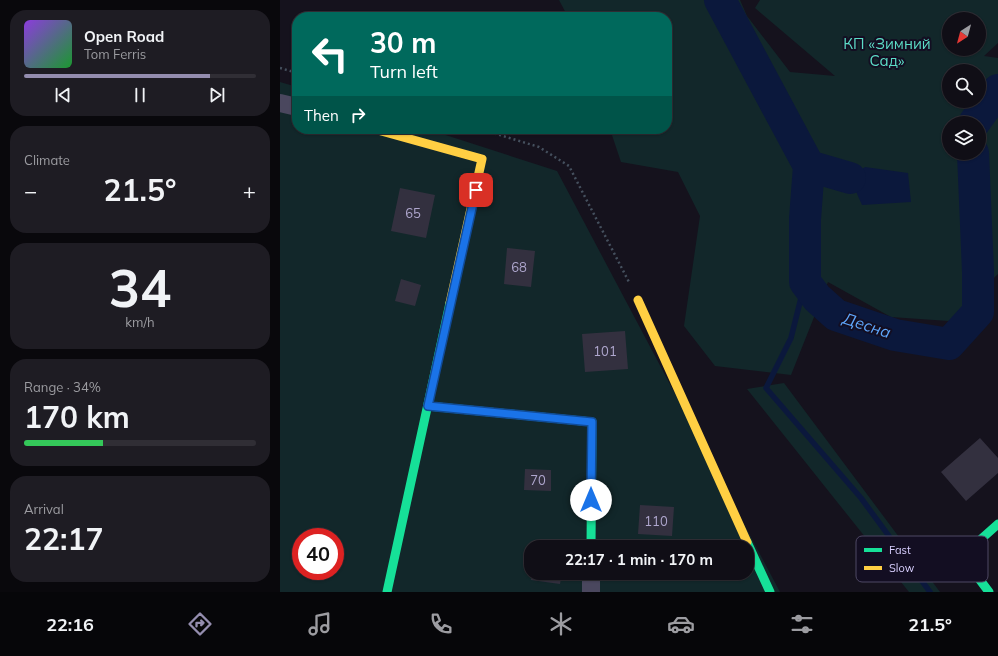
<!DOCTYPE html>
<meta charset="utf-8">
<style>
body{margin:0;font-family:Mulish,sans-serif;background:#1e1c23;color:#f1f3f6;height:100vh;display:flex;flex-direction:column;font-size:15px;white-space:nowrap}
*{box-sizing:border-box;margin:0}
p{font-size:13px;color:#9c9ca1}
.icon{flex:none;width:22px;height:22px;fill:none;stroke:currentColor;stroke-width:2;stroke-linecap:round;stroke-linejoin:round}
.map{position:relative;flex:1;overflow:hidden}
.sheet{display:flex;flex-direction:column;gap:10px;padding:10px;background:#09080c;width:280px}
.sheet>*{flex:none}
.top-card{position:absolute;left:12px;top:12px;width:380px;height:122px;border-radius:16px;box-shadow:0 1px 3px #0004,0 0 0 1px #302e35;background:#00695c;color:#fff;overflow:hidden}
.needle{width:26px;rotate:216deg}
.fabs{position:absolute;left:662px;top:12px;display:grid;gap:8px}
.fabs a{display:grid;place-items:center;width:44px;height:44px;border-radius:50%;background:#100e16;box-shadow:0 1px 3px #0004,0 0 0 1px #302e35;font-size:20px}
.speed{position:absolute;left:12px;top:528px;display:flex;gap:8px;font-size:20px;font-weight:700;text-align:center}
.speed>*{display:grid;place-content:center;width:52px;height:52px;border-radius:50%;background:#100e16;box-shadow:0 1px 3px #0004,0 0 0 1px #302e35;line-height:1}
.speed .limit{border:6px solid #d22;background:#fff;color:#111}
.pin{position:absolute;display:grid;place-items:center;width:34px;height:34px;color:#fff;margin:-17px;border-radius:8px;box-shadow:0 2px 6px #0006}
.me{position:absolute;width:44px;margin:-22px;rotate:0deg;stroke-linejoin:round;filter:drop-shadow(0 0 3px #0008)}
.turn{display:flex;align-items:center;gap:14px;height:84px;padding:0 12px;font-size:18px}
.turn .icon{width:52px;height:52px;stroke-width:2.5}
.turn b{display:block;font-size:28px;line-height:34px}
.then{display:flex;align-items:center;height:38px;padding:0 12px;background:#0003;gap:8px;font-size:15px}
.big{font-size:30px;font-weight:700;line-height:1.1}
.sheet .tile{flex:1;display:flex;flex-direction:column;justify-content:center;gap:6px;min-width:0;padding:0 14px;border-radius:16px;background:#1e1c23}
.sheet .dial{align-items:center;gap:0}
.dial b{font-size:52px;line-height:1}
.song{display:flex;align-items:center;gap:12px}
.cover{width:48px;height:48px;border-radius:6px;background:linear-gradient(135deg,hsl(270 70% 55%),hsl(130 70% 35%))}
.played{height:4px;border-radius:2px;background:linear-gradient(90deg,#948daf 80%,#302e35 80%)}
.keys{display:flex;justify-content:space-around;direction:ltr}
.heat{display:flex;justify-content:space-between;align-items:center;font-size:22px;direction:ltr}
.charge{height:6px;border-radius:3px;background:linear-gradient(90deg,#34c759 34%,#302e35 0)}
.trip{position:absolute;left:244px;top:540px;width:230px;height:40px;border-radius:16px;background:#100e16;box-shadow:0 1px 3px #0004,0 0 0 1px #302e35;font-weight:700;line-height:40px;text-align:center}
.menu{display:flex;height:64px;justify-content:space-around;align-items:center;background:#060609;color:#9c9ca1}
.menu .icon{width:28px;height:28px}
.menu .on{color:#948daf}
.menu b{font-size:18px;color:#f1f3f6}
main{display:flex;flex:1;min-height:0}
.map>svg:first-child{display:block}
.green{fill:#12272a;fill-rule:evenodd}
.water{fill:#0b183c}
.lines{fill:none;stroke-linecap:round;stroke-linejoin:round}
.stream{stroke:#0b183c;stroke-width:5.5}
.river{stroke:#0b183c;stroke-width:32}
.building{fill:#33303f}
.path{stroke:#45505e;stroke-width:2.5;stroke-dasharray:2 3;stroke-linecap:butt}
.street{stroke:#4a475e;stroke-width:18}
.fast{stroke:#16e098;stroke-width:9}
.slow{stroke:#ffcf43;stroke-width:9}
.route-casing{stroke:#114b97;stroke-width:10}
.route{stroke:#1a73e8;stroke-width:7}
.labels{text-anchor:middle;dominant-baseline:central;stroke-width:4;stroke-linejoin:round;paint-order:stroke}
.number-label{font-size:13px;fill:#afa7ce}
.park-label{font-size:15px;fill:#5cddc7;stroke:#130e22}
.water-label{font-size:16px;font-style:italic;fill:#5fa7fd;stroke:#130e22}
.key{fill:#130e22;stroke:#4e4864;stroke-width:1}
.key-label{font-size:11px;fill:#d8cffe}
</style>
<main>
<section class="sheet">
<div class="tile">
<div class="song"><i class="cover"></i><div><b>Open Road</b><p>Tom Ferris</p></div></div>
<div class="played"></div>
<div class="keys"><svg class="icon" aria-label="previous" viewBox="0 0 24 24"><path d="M18 5L8 12l10 7zM5 5v14"/></svg><svg class="icon" aria-label="pause" viewBox="0 0 24 24"><path d="M8 5v14M16 5v14"/></svg><svg class="icon" aria-label="next" viewBox="0 0 24 24"><path d="M6 5l10 7-10 7zM19 5v14"/></svg></div>
</div>
<div class="tile"><p>Climate</p>
<div class="heat"><a>−</a><b class="big">21.5°</b><a>+</a></div>
</div>
<div class="tile dial"><b>34</b><p>km/h</p></div>
<div class="tile"><p>Range · 34%</p><b class="big">170 km</b><div class="charge"></div></div>
<div class="tile"><p>Arrival</p><b class="big">22:17</b></div>
</section>
<div class="map">
<svg width="718" height="592" viewBox="0 0 718 592">
<rect width="100%" height="100%" fill="#15121d"/>
<path class="green" d="M279,0H460L467,16L510,72L555,76L475,8L480,0H718V43L704,56L718,58V274L669,321L611,317L548,282L511,375L435,366L404,326L420,216L398,172L341,162L330,129H387V17H288ZM669,19H699V49H669ZM669,71H699V101H669ZM669,123H699V153H669Z
M0,82L17,87V129H147L277,171L500,592H0ZM21,537H55V571H21ZM251,547H467V573H251Z
M504,383L660,592H629L467,389Z"/>
<path class="water" d="M585,167L628,173L631,202L582,205L570,178Z"/>
<g class="lines">
<path class="stream" d="M525,282L511,338L486,388L581,498L650,592"/>
<path class="river" d="M440,0L529,166L525,219V282L537,298L556,315L615,335L669,344L698,312V272L693,153
M694,123L718,90
M529,166L570,178"/>
</g>
<path class="building" d="M120,188L155,195L146,238L111,231Z
M227,248L255,251L251,287L224,284Z
M121,279L141,285L135,306L115,301Z
M345,331L348,369L305,372L302,334Z
M700,438L718,458V473L686,501L661,472Z
M245,469L271,470V491L244,490Z
M360,505L394,507L392,536L358,534Z
M252,573H282L280,584L251,580Z"/>
<g class="lines">
<path class="path" d="M0,68L17,73
M200,129L259,147L289,166L350,284"/>
<path class="street" d="M0,103L17,107
M311,592V573"/>
<path class="fast" d="M148,406L312,422L311,547
M467,542L490,592
M107,592L170,303
M709,592L682,556L718,524"/>
<path class="slow" d="M94,129L202,159L170,303
M358,300L467,542"/>
</g>
<g class="lines">
<defs>
<path id="route" d="M196,190L148,406L312,422L311,500"/>
</defs>
<use href="#route" class="route-casing"/>
<use href="#route" class="route"/>
</g>
<g class="labels">
<g class="number-label">
<text x="133" y="213">65</text>
<text x="239" y="267">68</text>
<text x="325" y="351">101</text>
<text x="258" y="480">70</text>
<text x="376" y="521">110</text>
</g>
<g class="park-label">
<text x="607" y="43">КП «Зимний<tspan x="607" dy="17">Сад»</tspan></text>
</g>
<g class="water-label">
<text transform="translate(587 325) rotate(18)">Десна</text>
</g>
</g>
<rect x="576" y="536" width="132" height="46" rx="6" class="key"/>
<rect x="584" y="548" width="18" height="4" fill="#16e098"/>
<rect x="584" y="566" width="18" height="4" fill="#ffcf43"/>
<g class="key-label">
<text x="609" y="554">Fast</text>
<text x="609" y="572">Slow</text>
</g>
</svg>
<div class="fabs">
<a><svg class="needle" viewBox="-14 -14 28 28"><path d="M0-13l5 13h-10z" fill="#e53935"/><path d="M0 13l5-13h-10z" fill="#9c9ca1"/></svg></a>
<a><svg class="icon" aria-label="search" viewBox="0 0 24 24"><circle cx="10" cy="10" r="6"/><path d="M15 15l6 6"/></svg></a>
<a><svg class="icon" aria-label="layers" viewBox="0 0 24 24"><path d="M12 4l9 5-9 5-9-5zM3 14l9 5 9-5"/></svg></a>
</div>
<div class="speed"><div class="limit">40</div></div>
<div class="pin" style="left:196px;top:190px;background:#d93025"><svg class="icon" aria-label="arrive" viewBox="0 0 24 24"><path d="M6 21V4h12l-3 4 3 4H6"/></svg></div>
<svg class="me" style="left:311px;top:500px" viewBox="-20 -20 40 40"><circle r="19" fill="#fff"/><path d="M0-13L10 11 0 6-10 11z" fill="#1a73e8"/></svg>
<div class="trip">22:17 · 1 min · 170 m</div>
<div class="top-card">
<div class="turn"><svg class="icon" aria-label="left" viewBox="0 0 24 24"><path d="M17 20v-9H6M10 6l-5 5 5 5"/></svg><div><b>30 m</b>Turn left</div></div>
<div class="then">Then<svg class="icon" aria-label="right" viewBox="0 0 24 24"><path d="M7 20v-9h11M14 6l5 5-5 5"/></svg></div>
</div>
</div>
</main>
<nav class="menu">
<b>22:16</b>
<svg class="icon on" aria-label="directions" viewBox="0 0 24 24"><path d="M12 3l9 9-9 9-9-9zM9 14v-3h6M13 9l2 2-2 2"/></svg>
<svg class="icon" aria-label="music" viewBox="0 0 24 24"><path d="M9 18V5l10-2v13"/><circle cx="6" cy="18" r="3"/><circle cx="16" cy="16" r="3"/></svg>
<svg class="icon" aria-label="phone" viewBox="0 0 24 24"><path d="M5 4h4l2 5-3 2q2 4 5 5l2-3 5 2v4C11 20 4 13 5 4z"/></svg>
<svg class="icon" aria-label="climate" viewBox="0 0 24 24"><path d="M12 3v18M4 7l16 10M4 17L20 7"/></svg>
<svg class="icon" aria-label="car" viewBox="0 0 24 24"><path d="M5 17H2v-5l4-1 3-4h7l3 4 3 1v5h-3M9 17h6M6 11h13"/><circle cx="7" cy="17" r="2"/><circle cx="17" cy="17" r="2"/></svg>
<svg class="icon" aria-label="filters" viewBox="0 0 24 24"><path d="M4 7h16M4 17h16"/><circle cx="9" cy="7" r="2"/><circle cx="15" cy="17" r="2"/></svg>
<b>21.5°</b>
</nav>
